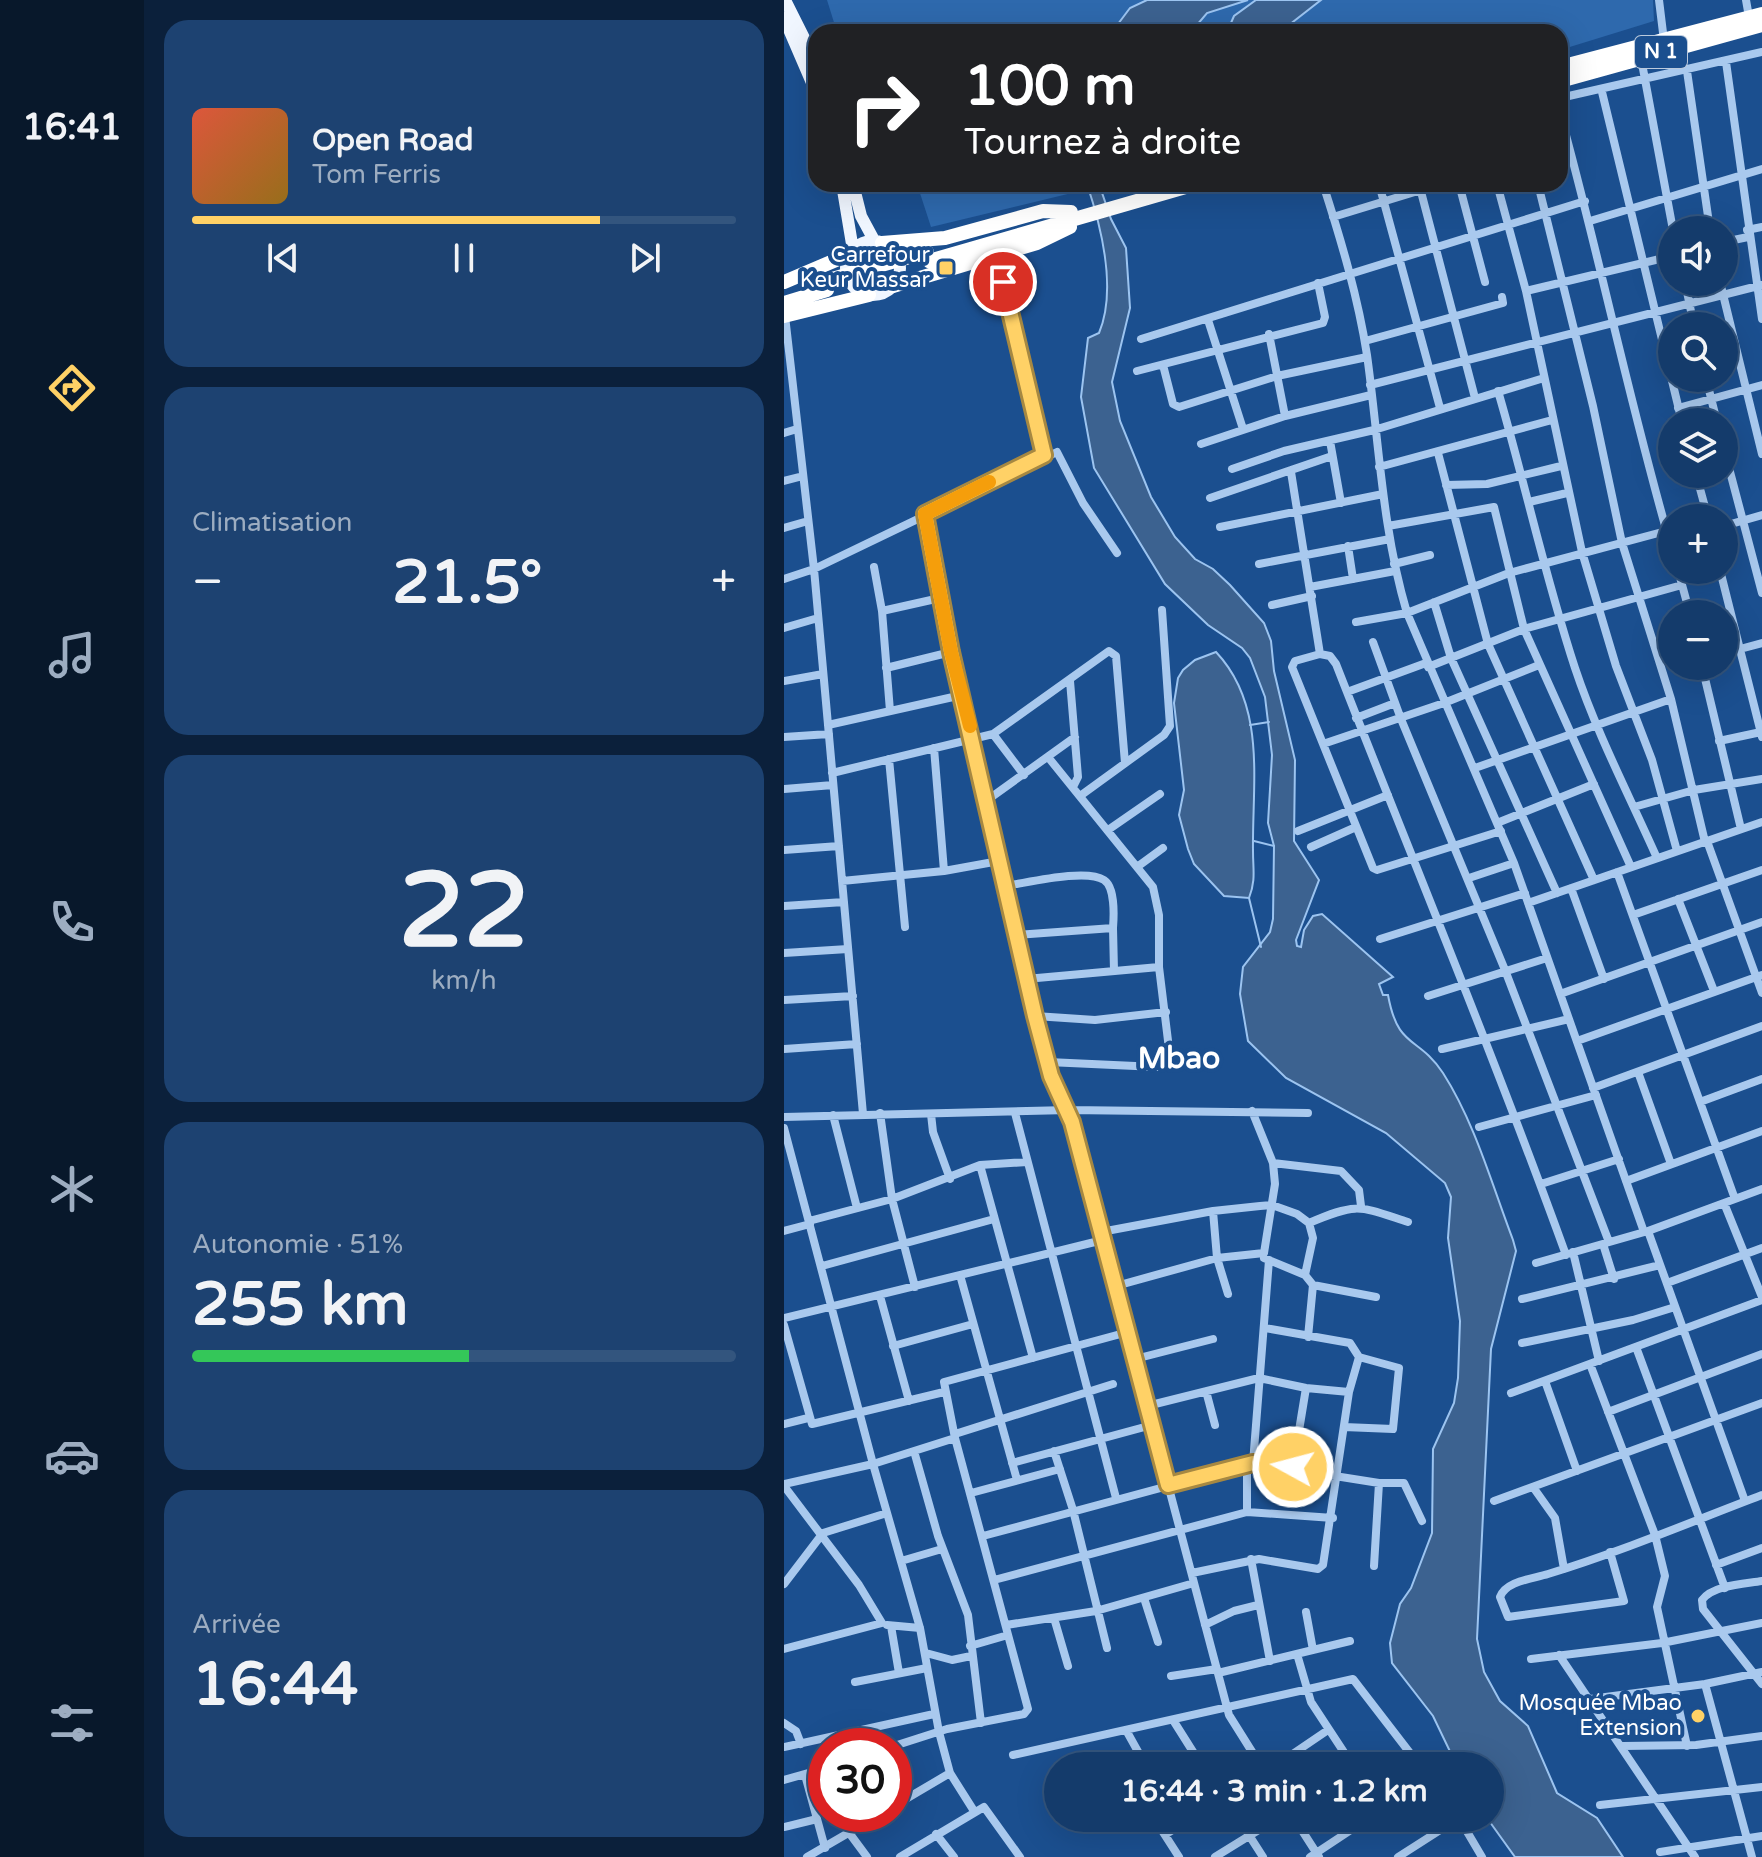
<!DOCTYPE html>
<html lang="fr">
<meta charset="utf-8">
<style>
body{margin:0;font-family:"Varela Round",sans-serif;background:#1d4271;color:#f1f3f6;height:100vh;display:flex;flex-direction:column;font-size:30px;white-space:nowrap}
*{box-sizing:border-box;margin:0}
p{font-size:26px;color:#9dadc1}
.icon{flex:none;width:44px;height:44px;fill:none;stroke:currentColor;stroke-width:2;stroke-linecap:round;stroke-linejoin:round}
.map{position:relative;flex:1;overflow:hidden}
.drawer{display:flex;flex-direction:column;gap:20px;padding:20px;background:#0b203b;width:640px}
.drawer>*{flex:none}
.banner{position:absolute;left:24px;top:24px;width:760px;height:168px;border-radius:24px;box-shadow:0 8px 32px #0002,0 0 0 2px #33557e;background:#202124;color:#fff;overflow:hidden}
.controls{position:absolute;left:874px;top:216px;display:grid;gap:16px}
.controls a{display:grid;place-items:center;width:80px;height:80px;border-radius:50%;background:#143b6b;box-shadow:0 8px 32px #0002,0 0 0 2px #33557e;font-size:40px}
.speed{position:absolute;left:24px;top:1728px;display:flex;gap:16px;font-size:40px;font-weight:700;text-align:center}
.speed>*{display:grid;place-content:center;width:104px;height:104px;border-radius:50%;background:#143b6b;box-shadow:0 8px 32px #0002,0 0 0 2px #33557e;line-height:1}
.speed .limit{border:12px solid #d22;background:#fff;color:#111}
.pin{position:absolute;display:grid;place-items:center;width:68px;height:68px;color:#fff;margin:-34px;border:4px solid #fff;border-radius:50%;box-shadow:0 2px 8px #0007}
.me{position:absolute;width:88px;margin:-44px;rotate:277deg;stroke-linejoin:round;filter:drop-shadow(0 0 6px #0008)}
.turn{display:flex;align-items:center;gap:28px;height:168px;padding:0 24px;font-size:36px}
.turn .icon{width:104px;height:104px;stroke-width:2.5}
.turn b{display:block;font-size:56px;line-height:68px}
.big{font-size:60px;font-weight:700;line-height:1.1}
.drawer .tile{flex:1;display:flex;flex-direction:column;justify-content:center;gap:12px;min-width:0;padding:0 28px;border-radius:24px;background:#1d4271}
.drawer .dial{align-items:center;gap:0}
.dial b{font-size:104px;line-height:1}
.song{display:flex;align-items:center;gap:24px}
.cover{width:96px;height:96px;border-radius:12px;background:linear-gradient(135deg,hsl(10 70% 55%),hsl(40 70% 35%))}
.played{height:8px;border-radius:4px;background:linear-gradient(90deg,#ffd166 75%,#33557e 75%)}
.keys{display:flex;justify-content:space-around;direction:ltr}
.heat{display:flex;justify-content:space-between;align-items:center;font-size:44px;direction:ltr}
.charge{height:12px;border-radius:6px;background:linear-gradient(90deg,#34c759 51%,#33557e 0)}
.trip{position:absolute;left:260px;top:1752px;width:460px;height:80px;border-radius:40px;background:#143b6b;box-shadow:0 8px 32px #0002,0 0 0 2px #33557e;font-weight:700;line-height:80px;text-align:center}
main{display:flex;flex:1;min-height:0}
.dock{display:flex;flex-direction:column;width:144px;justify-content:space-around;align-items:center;background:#08182b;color:#9dadc1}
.dock .icon{width:56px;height:56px}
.dock .on{color:#ffd166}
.dock b{font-size:36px;color:#f1f3f6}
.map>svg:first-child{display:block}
.green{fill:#2e69ad}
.water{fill:#3c6290;stroke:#9cc4f0;stroke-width:2}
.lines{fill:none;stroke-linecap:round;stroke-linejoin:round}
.stream{stroke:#9cc4f0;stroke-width:2}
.street{stroke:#a9c9ee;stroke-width:8}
.primary{stroke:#f0f6ff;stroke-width:12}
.highway{stroke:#fff;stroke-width:14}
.highway-bridge{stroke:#fff;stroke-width:14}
.route-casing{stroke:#a68842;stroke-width:20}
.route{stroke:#ffd166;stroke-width:14}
.slow{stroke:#f59e0b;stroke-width:14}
.poi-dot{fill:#ffd166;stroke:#1b4f8f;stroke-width:3}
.labels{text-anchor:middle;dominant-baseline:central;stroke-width:8;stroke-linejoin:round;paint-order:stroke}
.shield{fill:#1b4f8f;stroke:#bbcadd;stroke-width:2}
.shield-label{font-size:20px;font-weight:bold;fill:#fff}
.poi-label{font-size:22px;fill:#fff;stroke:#1b4f8f;text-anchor:end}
.district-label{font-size:30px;font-weight:bold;fill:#fff;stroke:#1b4f8f}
</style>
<main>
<nav class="dock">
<b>16:41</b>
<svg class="icon on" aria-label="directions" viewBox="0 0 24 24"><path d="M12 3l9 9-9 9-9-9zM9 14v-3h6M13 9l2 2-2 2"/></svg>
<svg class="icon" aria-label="music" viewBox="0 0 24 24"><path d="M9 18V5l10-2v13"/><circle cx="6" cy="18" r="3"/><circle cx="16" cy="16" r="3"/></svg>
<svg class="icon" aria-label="phone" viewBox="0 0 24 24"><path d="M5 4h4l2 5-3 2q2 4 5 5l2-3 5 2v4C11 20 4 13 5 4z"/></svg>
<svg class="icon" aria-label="climate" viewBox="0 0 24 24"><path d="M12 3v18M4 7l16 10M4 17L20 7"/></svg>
<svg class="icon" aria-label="car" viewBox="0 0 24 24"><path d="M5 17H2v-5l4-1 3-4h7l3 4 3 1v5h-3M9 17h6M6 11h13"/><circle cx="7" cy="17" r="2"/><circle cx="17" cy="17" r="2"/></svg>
<svg class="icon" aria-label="filters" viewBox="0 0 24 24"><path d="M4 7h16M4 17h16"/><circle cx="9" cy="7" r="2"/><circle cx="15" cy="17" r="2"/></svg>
</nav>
<section class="drawer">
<div class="tile">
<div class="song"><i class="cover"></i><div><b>Open Road</b><p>Tom Ferris</p></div></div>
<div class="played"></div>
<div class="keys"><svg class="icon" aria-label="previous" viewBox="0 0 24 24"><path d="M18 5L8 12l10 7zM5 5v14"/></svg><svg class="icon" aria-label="pause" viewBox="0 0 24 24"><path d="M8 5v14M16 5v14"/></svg><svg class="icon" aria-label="next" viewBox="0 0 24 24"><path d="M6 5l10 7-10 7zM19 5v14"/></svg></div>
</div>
<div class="tile"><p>Climatisation</p>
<div class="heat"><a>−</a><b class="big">21.5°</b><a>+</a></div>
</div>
<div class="tile dial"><b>22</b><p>km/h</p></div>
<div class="tile"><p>Autonomie · 51%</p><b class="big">255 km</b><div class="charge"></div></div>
<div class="tile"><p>Arrivée</p><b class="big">16:44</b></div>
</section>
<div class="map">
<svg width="978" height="1857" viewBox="0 0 978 1857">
<rect width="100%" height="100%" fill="#1b4f8f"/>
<path class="green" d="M43,0H869L870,21L776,50V32H53Z
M133,184H325L147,227Z"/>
<path class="water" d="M363,0H464L423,13L407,32H328L346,8Z
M472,0H537L496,32H443L450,16Z
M303,184H315L327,219L342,248L346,308L328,382L336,421L367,497L391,537L411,559L429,569L446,585L480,623L487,641L490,671L511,760L510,841L535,880L512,940L513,946L517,947L520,930L529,916L538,914L609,977L595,984L599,995H604C614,1050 634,1035 659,1073C691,1123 708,1185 729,1240L732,1251L707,1349L693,1639L700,1672L716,1701L744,1726L773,1793L813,1818L839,1857H731L703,1818L706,1766H673L649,1716L608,1663L606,1643L616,1604L627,1588L648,1533L649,1449L670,1403L674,1378L676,1321L664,1238L667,1197L661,1183L602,1133L502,1078L464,1041L456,994L459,967L486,932L489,919L490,846L484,823L488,755L481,697L466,658L458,648L424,625L381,584L310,468L297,397L304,338L315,333C333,290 317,226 303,184Z
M432,652C483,706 468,783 469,851C469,870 472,880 465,898L440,896L410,864L404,849L395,815L400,790L390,703L394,678L399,670L411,660Z"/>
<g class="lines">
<path class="stream" d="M466,725L485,722
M470,841L490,846
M465,898L477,947"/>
<path class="street" d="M875,0L880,41
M962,0L965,17
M857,58L889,230
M942,62L978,319
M903,71L926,230
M818,92L898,422
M776,98L978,52
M776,113C816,258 846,406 888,550
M539,184C557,240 574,297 583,355C595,441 598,529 623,613L730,863L860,1232
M595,184L656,408
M635,184L691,398
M675,184L701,282
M713,184L742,291L798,552L832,666L868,760L893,851
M754,184L809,406L838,543L887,699L921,842
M549,217L657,184
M806,221L978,169
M963,230L978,227
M940,242L964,237
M212,255L260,455
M901,282L910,326
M936,282L978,454
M742,291L888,256
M1,316L30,569L79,1114
M424,320L459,429
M485,334L501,416
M357,339L801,201
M581,341L719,303L718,297
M379,365L389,404L395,407L493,376L583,357
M353,371L539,323L541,317L534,283
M922,378L933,422
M586,385L978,285
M714,391C741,483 761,577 791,668C813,734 845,795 873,858
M894,408L978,385
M0,433L13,429
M546,441L557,503
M417,444L501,416L587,395
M940,449L978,593
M654,453L704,644L810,880
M595,467L768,420
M448,469L500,451L590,430L760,378
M507,472L536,654L546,656L552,664C629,861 710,1056 782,1255
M912,474L924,518
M0,481L19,476
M662,485L703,484L777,466
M426,498L548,456
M745,502L783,493
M141,514L156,598
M604,526L710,507L740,629L847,867
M940,526L978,515
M436,527L599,494
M0,528L24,521
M564,546L569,579
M475,564L606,539
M610,564L646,555
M90,567L98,611L156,598L251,1016L267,1076L288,1122L445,1715L477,1766
M894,570L906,614
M936,570L978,737
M0,579L30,569L273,452L299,503L333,553
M526,587L611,571
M650,602L667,658L773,893
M488,605L528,596
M98,611L106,711
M572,622L623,613L725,573L882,531
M0,628L34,618
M589,642L617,719L721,970L825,1242
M956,649L978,643
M536,654L511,661L508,667L589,868L593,870L717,831
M918,666L957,829
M644,667L740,629L898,585
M102,668L167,652
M0,681L39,674
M286,681L294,777L289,787
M563,692L642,663
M572,718L611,703
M44,725L178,695
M209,734L240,775
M0,737L45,734
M935,741L977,732
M539,744L660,703L755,665
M150,748L160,871
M105,759L121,927
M691,768L887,699
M48,773L209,734L325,651L332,656L341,763
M0,789L49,785
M296,796L380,735L386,726L378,610
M202,801L291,737
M850,807L910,790L978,779
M713,823L810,784
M324,830L376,794
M514,831L604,795
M923,841L978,993
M527,847L572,827
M0,850L55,846
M353,867L379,848
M833,872L951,1199
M685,878L730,863
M58,881L160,871L215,861
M221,886C243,883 302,868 320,880C331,887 330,915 329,928L232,935
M787,888L820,979
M894,899L930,991
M744,903L978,822
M0,906L60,902
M849,915L978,870
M329,928L330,971
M596,939L741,893
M0,953L64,949
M242,979L375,967
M776,994L978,922
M644,996L763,958
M0,1000L69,996
M251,1016L311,1020L382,1012
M793,1041L978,975
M0,1049L73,1044
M658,1049L785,1019
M264,1062L373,1067L386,1057L375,967V915L369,887L264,757
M854,1072L887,1164
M809,1088L978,1026
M916,1102L978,1079
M96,1113L108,1199L131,1287
M231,1113L332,1498
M147,1114L149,1132L166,1179
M49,1115L73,1208
M0,1117L285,1110L524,1113
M695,1127L812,1095
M0,1128L89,1464L136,1628L155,1732L166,1773L190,1811
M489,1163L557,1171L575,1190L577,1206
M196,1165L249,1358
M842,1181L978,1131
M757,1184L835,1159
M940,1203L978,1297
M429,1211L433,1258L444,1294
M25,1221L108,1199L196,1165L243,1162
M525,1223C574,1202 575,1206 624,1222
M0,1231L26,1224
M864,1231L961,1501
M317,1232L429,1211L476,1206L488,1205L513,1214L525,1223L529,1238L521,1275
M819,1244L830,1279
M789,1252L815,1361
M480,1258L521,1275L529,1285L524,1337
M752,1263L864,1231L978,1189
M38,1266L210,1219
M176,1275L233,1480
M883,1283L978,1248
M529,1285L592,1297
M332,1286L433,1258L480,1253L491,1184L489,1163L468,1111
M96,1296L125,1401
M738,1299L876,1265
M0,1318L319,1240
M0,1325L28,1424L160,1392
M738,1343L849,1320L891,1307
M109,1346L189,1324
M852,1347L941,1588
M351,1359L429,1339
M806,1364L871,1535L881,1576L873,1607L903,1746
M761,1381L793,1471
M422,1391L431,1425
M727,1393L978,1300
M363,1406L475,1378L522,1388L565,1392
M824,1412L978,1354
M0,1424L24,1418
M560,1427L609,1429L615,1368L575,1357
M171,1434L329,1384
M130,1451L154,1536L184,1615L197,1723
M270,1451L289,1510L323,1648
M228,1463L368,1425
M469,1463L485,1260
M509,1467L522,1388
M0,1484L89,1464L171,1438
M0,1486L75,1585L98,1623L0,1649
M749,1487L771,1518L780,1569
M187,1493L276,1469
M710,1501L978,1403
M463,1512V1464
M199,1536L469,1463L595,1483H620L638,1521
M826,1552L840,1601L724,1617L716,1597C722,1581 748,1579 764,1574C836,1552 907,1522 978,1495
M467,1559L486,1661
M117,1561L158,1549
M932,1565L978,1548
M590,1566L595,1483
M408,1573L475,1559L534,1569L539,1565L565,1392L575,1357L566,1343L481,1328
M210,1580L463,1512L549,1518
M978,1581C960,1584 929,1585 918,1600L919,1609L978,1684
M0,1584L39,1533L103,1513
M360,1598L374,1642
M522,1612L529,1650
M270,1618L284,1666
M103,1625L136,1628
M222,1625L312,1611L410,1583
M421,1625L450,1611L474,1605
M107,1626L115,1673
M186,1646L224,1635
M142,1653L168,1660L187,1656
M513,1654L527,1702L569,1766
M775,1655L911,1857
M747,1659L878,1643L978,1623
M434,1673L566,1641
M387,1676L433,1669
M71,1682L143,1668
M921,1684L968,1857
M768,1704L921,1684L978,1672
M389,1720L418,1766
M0,1723L12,1731L17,1744
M342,1730L362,1766
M110,1746L163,1729L240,1714L244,1709L171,1438L160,1382L344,1332
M839,1746L912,1745L978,1736
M0,1747L150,1714
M229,1755L569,1679L636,1766
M110,1756L121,1799
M403,1766L414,1759
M491,1766L544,1730
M21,1775L41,1848
M0,1780L42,1768
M816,1805L978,1787
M110,1806L166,1773
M370,1818L395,1857
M454,1818L479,1857
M510,1818L535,1857
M675,1818L698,1857
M0,1827L33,1819
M66,1834L83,1857
M152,1834L170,1857
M381,1835L407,1818
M876,1852L978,1836
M23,1857L97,1814
M116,1857L200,1807L236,1857
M431,1857L494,1818
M526,1857L585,1818
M614,1857L675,1818"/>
<path class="primary" d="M1,0L32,62
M0,18L32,92
M58,184L69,250
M69,184L77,216L91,242
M62 268a27 27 0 1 1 54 0a27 27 0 1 1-54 0Z"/>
<path class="highway" d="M776,67L978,14
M776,81L978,25
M98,243L161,238L259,211L287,212
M145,261L412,184
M0,282L66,254
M109,286L253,243L286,227
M0,303L43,290
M0,316L85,295"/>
<path class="highway-bridge" d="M41,281L143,252"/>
</g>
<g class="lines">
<defs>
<path id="route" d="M219,282L260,455L141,514L167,652L251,1016L267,1076L288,1122L384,1485L469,1463L509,1467"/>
</defs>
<use href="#route" class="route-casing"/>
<use href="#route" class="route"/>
<path class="slow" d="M186,726L167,652L141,514L205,482"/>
</g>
<g class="poi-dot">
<rect x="154" y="260" width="16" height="16" rx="4"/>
<circle cx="914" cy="1716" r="8"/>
</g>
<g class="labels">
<rect class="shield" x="851" y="36" width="52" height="32" rx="6"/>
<g class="shield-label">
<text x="877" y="52">N 1</text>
</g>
<g class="poi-label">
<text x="146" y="255">Carrefour<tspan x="146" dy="25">Keur Massar</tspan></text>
<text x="898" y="1703">Mosquée Mbao<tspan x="898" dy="25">Extension</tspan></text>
</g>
<g class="district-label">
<text x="395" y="1058">Mbao</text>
</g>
</g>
</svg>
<div class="controls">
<a><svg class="icon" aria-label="sound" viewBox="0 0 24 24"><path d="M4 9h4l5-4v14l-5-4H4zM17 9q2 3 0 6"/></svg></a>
<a><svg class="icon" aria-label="search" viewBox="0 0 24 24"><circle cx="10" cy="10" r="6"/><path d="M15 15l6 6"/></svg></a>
<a><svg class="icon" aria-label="layers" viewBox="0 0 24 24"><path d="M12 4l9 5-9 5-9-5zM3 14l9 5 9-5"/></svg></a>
<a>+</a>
<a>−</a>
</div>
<div class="speed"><div class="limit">30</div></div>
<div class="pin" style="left:219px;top:282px;background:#d93025"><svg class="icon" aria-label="arrive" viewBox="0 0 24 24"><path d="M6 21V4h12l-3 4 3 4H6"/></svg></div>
<svg class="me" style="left:509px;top:1467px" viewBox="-20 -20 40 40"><circle r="17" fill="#ffd166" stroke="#fff" stroke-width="3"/><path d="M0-11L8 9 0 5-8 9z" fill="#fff"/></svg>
<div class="trip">16:44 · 3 min · 1.2 km</div>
<div class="banner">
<div class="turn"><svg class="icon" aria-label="right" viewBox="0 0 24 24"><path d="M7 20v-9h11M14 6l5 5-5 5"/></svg><div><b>100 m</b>Tournez à droite</div></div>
</div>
</div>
</main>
